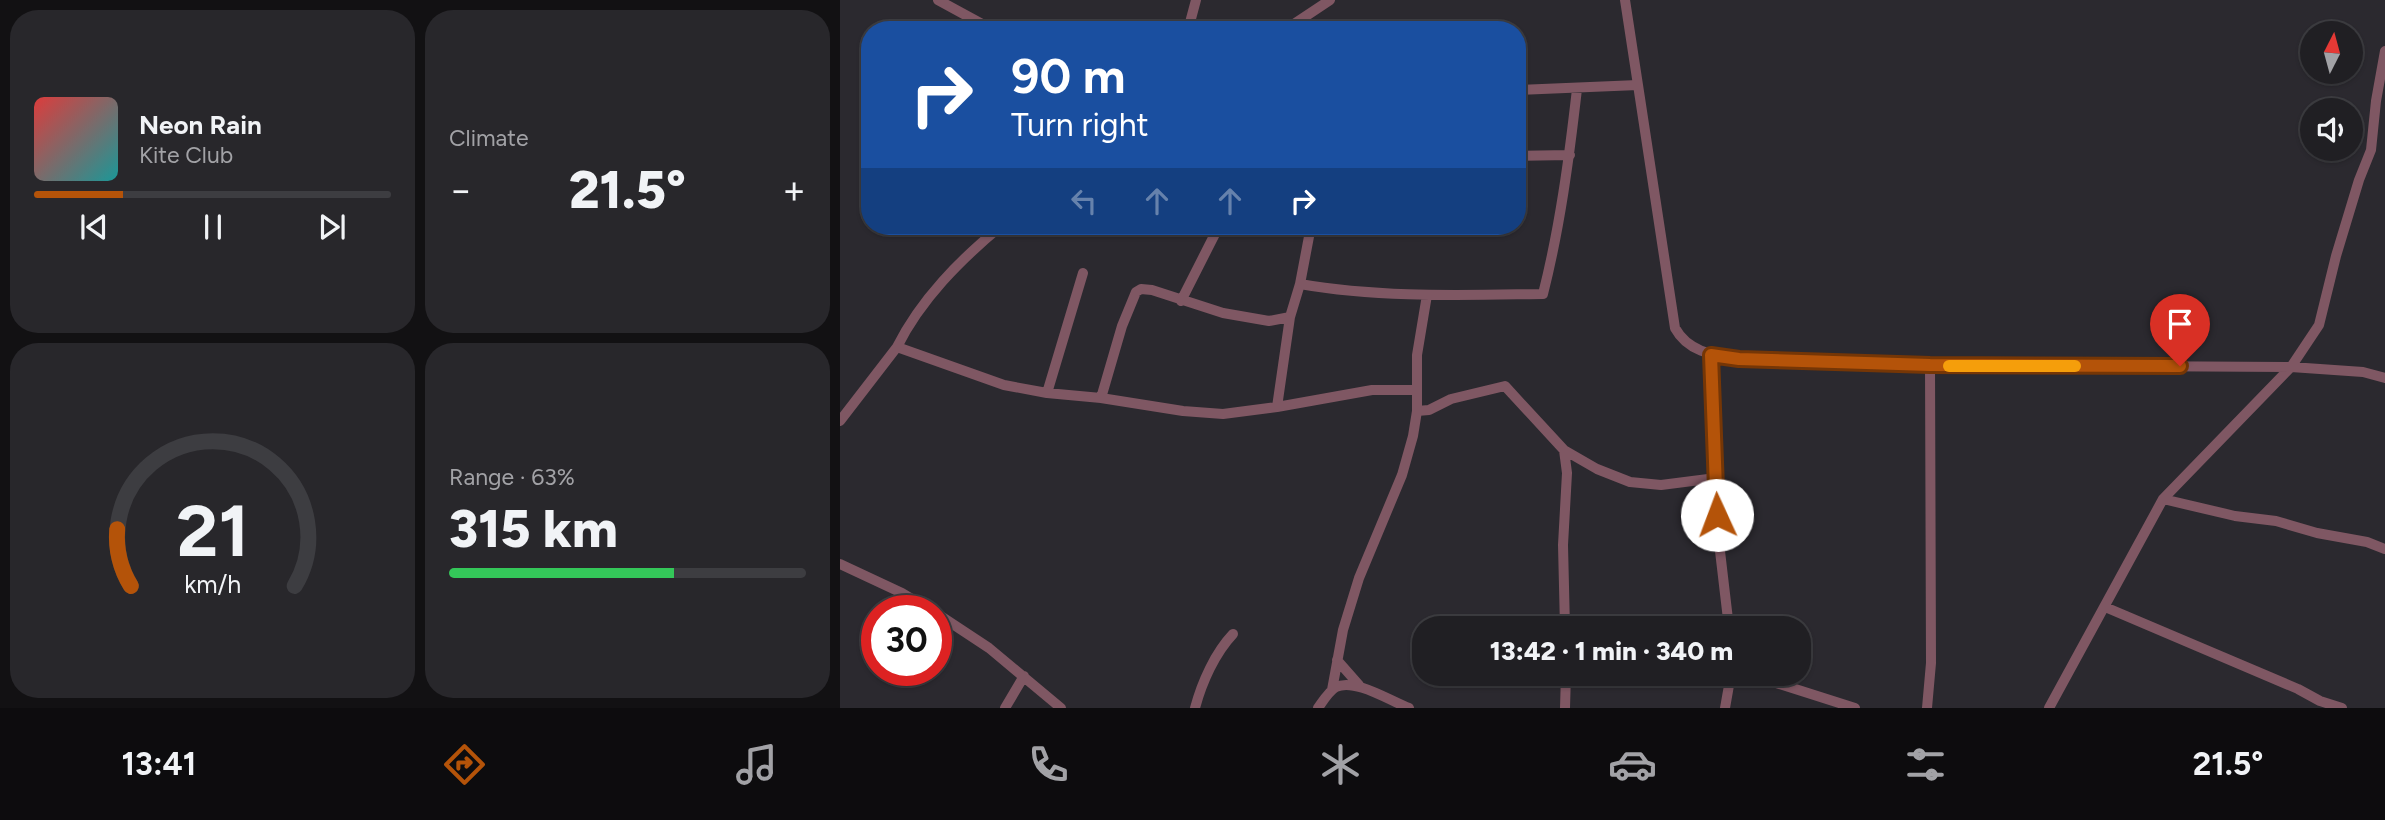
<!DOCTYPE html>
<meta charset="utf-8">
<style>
body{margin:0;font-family:Figtree,sans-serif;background:#28272b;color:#f1f3f6;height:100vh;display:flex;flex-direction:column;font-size:26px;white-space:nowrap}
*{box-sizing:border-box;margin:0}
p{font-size:23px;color:#a2a2a6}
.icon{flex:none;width:38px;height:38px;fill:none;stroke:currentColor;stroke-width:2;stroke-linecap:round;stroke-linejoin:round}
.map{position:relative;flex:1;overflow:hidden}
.drawer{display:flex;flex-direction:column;gap:10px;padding:10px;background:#121113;width:840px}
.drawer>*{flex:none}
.top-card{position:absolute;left:21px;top:21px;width:665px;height:214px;border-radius:28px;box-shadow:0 2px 5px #0004,0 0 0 2px #3d3d41;background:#1a4fa0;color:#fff;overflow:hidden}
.needle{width:46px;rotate:6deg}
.fabs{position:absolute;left:1460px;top:21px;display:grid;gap:14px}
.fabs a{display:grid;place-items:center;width:63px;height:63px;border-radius:50%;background:#201f23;box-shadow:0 2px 5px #0004,0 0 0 2px #3d3d41;font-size:35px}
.speed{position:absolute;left:21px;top:595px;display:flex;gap:14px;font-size:35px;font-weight:700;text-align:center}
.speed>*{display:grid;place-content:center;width:91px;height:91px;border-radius:50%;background:#201f23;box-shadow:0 2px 5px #0004,0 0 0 2px #3d3d41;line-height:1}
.speed .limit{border:10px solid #d22;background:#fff;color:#111}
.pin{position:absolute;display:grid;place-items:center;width:60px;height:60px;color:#fff;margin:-72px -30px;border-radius:50% 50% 50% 0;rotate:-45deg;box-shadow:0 0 7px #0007}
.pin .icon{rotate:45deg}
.me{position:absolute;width:77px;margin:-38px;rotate:358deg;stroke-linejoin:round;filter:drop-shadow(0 0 5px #0008)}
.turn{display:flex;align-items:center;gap:24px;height:147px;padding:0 35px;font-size:32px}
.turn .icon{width:91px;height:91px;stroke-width:2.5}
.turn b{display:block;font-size:49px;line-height:60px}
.lanes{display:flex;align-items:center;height:66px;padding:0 35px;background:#0003;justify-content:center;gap:35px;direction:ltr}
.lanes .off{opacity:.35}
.big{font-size:52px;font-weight:800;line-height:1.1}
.drawer .tile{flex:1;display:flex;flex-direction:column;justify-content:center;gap:10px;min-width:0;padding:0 24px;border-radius:28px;background:#28272b}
.drawer .dial{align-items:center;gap:0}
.dial svg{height:182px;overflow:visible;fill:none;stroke:#3d3d41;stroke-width:7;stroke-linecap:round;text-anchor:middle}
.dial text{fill:#f1f3f6;stroke:none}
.song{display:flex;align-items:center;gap:21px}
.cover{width:84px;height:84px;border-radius:10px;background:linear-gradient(135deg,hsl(0 70% 55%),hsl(180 70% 35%))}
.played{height:7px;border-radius:4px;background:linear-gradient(90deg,#b45309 25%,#3d3d41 25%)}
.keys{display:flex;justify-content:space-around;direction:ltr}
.heat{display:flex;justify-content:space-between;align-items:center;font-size:38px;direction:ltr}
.charge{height:10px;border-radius:5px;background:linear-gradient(90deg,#34c759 63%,#3d3d41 0)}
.drawer .tiles{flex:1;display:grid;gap:10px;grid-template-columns:repeat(2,1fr)}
.trip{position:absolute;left:572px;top:616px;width:399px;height:70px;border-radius:28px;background:#201f23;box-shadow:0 2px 5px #0004,0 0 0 2px #3d3d41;font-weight:800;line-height:70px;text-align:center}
.menu{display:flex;height:112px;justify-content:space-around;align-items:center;background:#0d0c0e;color:#a2a2a6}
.menu .icon{width:49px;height:49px}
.menu .current{color:#b45309}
.menu b{font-size:32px;color:#f1f3f6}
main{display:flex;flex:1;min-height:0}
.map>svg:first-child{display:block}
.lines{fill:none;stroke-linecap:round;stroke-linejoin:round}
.minor{stroke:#7f5763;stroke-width:10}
.route-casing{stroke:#753606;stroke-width:18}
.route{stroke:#b45309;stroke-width:12}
.slow{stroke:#f59e0b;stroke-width:12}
</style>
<main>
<section class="drawer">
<div class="tiles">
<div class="tile">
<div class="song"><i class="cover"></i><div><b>Neon Rain</b><p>Kite Club</p></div></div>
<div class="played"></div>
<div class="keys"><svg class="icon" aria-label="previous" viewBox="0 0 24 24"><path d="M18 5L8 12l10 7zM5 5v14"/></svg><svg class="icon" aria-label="pause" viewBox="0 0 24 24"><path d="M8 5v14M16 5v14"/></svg><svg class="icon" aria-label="next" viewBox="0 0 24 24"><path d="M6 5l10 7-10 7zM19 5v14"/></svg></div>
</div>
<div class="tile"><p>Climate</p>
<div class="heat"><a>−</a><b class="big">21.5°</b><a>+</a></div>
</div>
<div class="tile dial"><svg viewBox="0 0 100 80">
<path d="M14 69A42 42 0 1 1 86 69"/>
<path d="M14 69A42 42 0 0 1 8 44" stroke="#b45309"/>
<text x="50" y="56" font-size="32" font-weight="700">21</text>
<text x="50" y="72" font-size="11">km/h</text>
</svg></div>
<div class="tile"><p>Range · 63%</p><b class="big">315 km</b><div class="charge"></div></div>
</div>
</section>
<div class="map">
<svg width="1545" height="708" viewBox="0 0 1545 708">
<rect width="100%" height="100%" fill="#2b292f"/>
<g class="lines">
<path class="minor" d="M98,0L153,30
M348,30L356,0
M445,30L490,0
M798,85L835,328C848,352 873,355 899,359L1090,365L1451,367L1523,372L1545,378
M677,90L798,85L785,0
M677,156L730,155
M460,284C540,298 622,295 703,294C720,227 729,159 737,89
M341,301L379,226
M57,347L164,385L207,393L261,398L343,411L383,414L437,407L532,390H576
M871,355L878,534L889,628
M207,393L243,273
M261,398L282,326L296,292L301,289L312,290L383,313L429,321L450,317
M437,407L450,317L460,284L471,226
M577,411L589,410L611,399L665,386L724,450L757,469L790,482L821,485L876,478
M0,421L57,347C81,299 120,260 161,226
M724,450L727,473L723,545L725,628
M1323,499L1395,516L1436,521L1477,533L1527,542L1545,549
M0,564L62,593L92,611
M1265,607L1458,689L1480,701L1502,708
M96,613L149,648L221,708
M497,660L519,685
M908,674L1015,708
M492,690L503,630L519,578L562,475L573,436L577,411V355L587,295
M165,708L184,676
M355,708C362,682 375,653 393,634
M478,708C483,701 489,691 496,687C515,678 550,701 569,708
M725,708L726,674
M885,708L891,674
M1087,708L1091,663L1090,365
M1209,708L1323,499L1451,367L1479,325L1496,256L1519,180L1531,150L1536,101L1545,51"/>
</g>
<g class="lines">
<defs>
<path id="route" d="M877,515L871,355L899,359L1090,365L1340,366"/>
</defs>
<use href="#route" class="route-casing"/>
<use href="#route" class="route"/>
<path class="slow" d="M1109,366H1235"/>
</g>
</svg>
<div class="fabs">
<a><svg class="needle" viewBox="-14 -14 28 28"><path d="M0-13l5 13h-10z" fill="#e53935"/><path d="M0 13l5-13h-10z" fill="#a2a2a6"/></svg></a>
<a><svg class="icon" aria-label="sound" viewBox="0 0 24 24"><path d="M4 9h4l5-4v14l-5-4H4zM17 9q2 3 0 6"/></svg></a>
</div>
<div class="speed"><div class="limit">30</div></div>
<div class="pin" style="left:1340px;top:366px;background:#d93025"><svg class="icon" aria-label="arrive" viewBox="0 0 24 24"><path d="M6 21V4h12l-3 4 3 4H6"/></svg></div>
<svg class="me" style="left:877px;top:515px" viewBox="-20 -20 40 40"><circle r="19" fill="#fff"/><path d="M0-13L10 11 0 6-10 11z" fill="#b45309"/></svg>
<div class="trip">13:42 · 1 min · 340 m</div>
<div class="top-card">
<div class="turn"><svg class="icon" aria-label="right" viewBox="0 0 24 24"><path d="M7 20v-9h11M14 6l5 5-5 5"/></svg><div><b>90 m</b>Turn right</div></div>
<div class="lanes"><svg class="icon off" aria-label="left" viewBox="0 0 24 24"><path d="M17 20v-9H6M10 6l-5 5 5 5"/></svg><svg class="icon off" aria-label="ahead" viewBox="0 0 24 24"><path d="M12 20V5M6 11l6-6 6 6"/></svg><svg class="icon off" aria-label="ahead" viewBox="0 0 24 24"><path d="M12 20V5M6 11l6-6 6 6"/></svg><svg class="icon" aria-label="right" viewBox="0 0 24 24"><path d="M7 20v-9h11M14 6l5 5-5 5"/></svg></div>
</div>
</div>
</main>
<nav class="menu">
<b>13:41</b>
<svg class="icon current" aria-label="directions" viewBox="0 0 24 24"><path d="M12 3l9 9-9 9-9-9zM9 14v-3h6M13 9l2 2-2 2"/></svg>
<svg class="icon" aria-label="music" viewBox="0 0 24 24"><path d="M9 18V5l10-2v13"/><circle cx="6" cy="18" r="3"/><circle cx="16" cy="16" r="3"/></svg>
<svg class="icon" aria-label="phone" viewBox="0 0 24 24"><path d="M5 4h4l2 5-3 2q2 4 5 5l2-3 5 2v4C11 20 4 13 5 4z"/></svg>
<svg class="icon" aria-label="climate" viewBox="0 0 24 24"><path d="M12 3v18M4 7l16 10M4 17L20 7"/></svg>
<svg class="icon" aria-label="car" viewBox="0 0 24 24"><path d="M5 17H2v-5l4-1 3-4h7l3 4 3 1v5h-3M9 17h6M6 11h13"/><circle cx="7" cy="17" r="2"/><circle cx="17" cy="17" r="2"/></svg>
<svg class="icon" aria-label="filters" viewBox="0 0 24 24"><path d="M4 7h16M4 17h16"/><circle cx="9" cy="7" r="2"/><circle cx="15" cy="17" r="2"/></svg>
<b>21.5°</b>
</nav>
